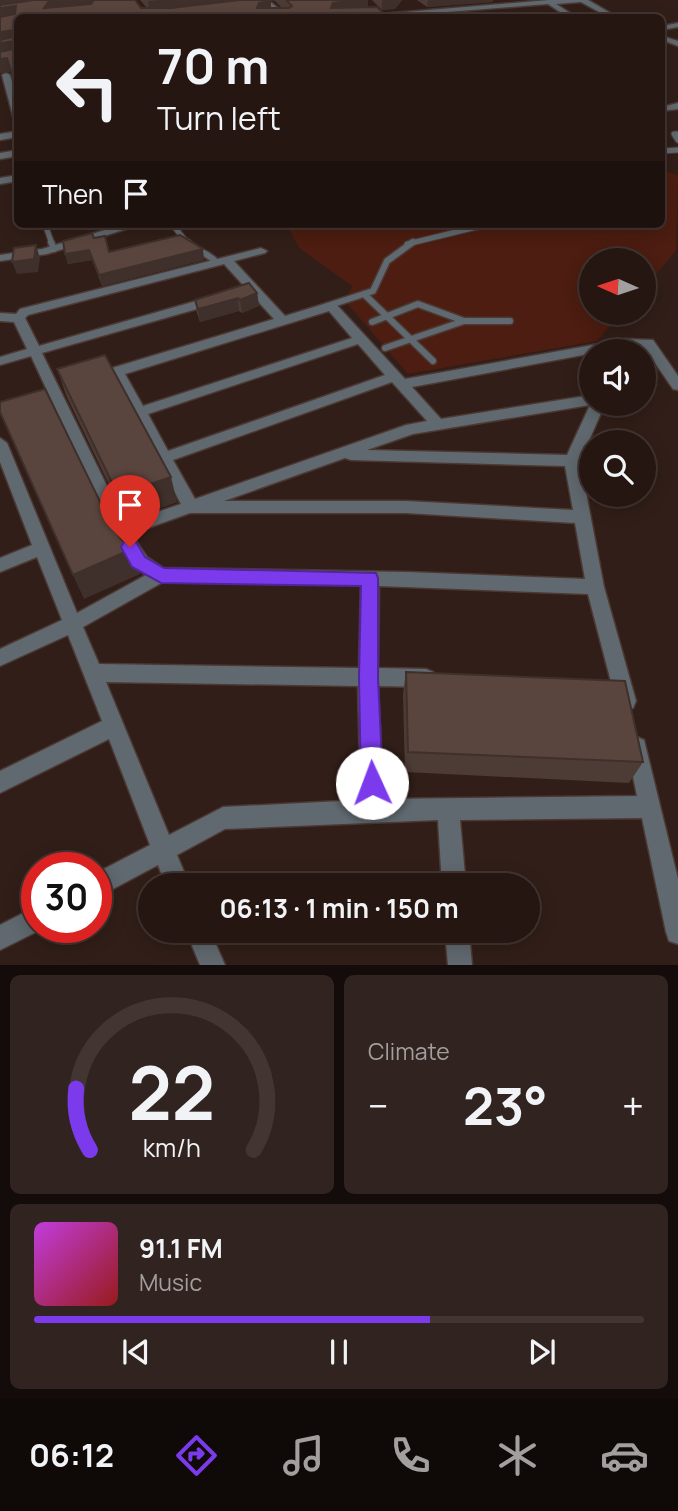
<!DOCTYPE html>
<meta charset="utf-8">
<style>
body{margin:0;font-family:Manrope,sans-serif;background:#312320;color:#f1f3f6;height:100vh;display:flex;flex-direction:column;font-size:26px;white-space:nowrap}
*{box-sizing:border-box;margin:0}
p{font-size:23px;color:#a39f9f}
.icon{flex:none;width:38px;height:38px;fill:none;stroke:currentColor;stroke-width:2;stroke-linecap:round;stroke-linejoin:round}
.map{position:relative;height:965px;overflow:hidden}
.side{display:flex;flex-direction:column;gap:10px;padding:10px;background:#140c0a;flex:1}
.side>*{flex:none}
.banner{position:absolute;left:14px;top:14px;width:651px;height:214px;border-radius:10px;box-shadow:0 4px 18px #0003,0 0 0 2px #423532;background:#251612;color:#f1f3f6;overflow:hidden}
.needle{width:46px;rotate:273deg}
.buttons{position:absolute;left:579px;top:248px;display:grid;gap:14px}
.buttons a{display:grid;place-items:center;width:77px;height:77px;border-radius:50%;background:#251612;box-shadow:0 4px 18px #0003,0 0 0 2px #423532;font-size:35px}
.speed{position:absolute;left:21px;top:852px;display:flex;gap:14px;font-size:35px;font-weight:700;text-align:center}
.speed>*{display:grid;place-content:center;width:91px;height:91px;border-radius:50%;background:#251612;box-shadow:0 4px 18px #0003,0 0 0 2px #423532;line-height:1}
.speed .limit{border:10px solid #d22;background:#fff;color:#111}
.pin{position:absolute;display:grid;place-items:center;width:60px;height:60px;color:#fff;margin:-72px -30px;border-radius:50% 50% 50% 0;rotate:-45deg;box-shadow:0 0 7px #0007}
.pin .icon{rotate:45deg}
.me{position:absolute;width:77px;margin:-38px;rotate:358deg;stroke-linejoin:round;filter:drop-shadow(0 0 5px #0008)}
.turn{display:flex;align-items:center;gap:24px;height:147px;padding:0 28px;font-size:32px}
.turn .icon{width:91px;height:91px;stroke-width:2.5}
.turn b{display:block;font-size:49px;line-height:60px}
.then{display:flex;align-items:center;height:66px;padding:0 28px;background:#0003;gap:14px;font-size:26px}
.big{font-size:52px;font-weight:700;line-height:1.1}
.side .tile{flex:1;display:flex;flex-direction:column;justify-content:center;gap:10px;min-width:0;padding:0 24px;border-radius:10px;background:#312320}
.side .dial{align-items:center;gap:0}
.dial svg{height:182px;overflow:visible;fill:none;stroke:#423532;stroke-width:7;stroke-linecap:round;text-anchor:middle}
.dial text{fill:#f1f3f6;stroke:none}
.song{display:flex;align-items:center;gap:21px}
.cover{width:84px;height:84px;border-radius:10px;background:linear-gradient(135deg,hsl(290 70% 55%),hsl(0 70% 35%))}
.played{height:7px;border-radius:4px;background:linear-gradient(90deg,#7c3aed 65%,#423532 65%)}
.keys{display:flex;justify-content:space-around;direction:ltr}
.heat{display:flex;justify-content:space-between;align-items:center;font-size:38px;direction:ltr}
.side .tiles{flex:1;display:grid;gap:10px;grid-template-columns:1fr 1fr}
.tile:last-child{grid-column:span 2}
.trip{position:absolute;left:138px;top:873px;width:402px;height:70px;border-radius:35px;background:#251612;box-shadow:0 4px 18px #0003,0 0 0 2px #423532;font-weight:700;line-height:70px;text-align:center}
.tab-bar{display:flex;height:112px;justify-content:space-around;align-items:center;background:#0f0907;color:#a39f9f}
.tab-bar .icon{width:49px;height:49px}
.tab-bar .current{color:#7c3aed}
.tab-bar b{font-size:32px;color:#f1f3f6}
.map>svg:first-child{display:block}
.green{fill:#4c1d10}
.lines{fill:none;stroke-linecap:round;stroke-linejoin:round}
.lane-far1-casing{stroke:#4c3934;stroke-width:7}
.lane-casing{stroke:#4c3934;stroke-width:9}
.street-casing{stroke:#4c3934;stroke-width:3}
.lane-far1{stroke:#60696f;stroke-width:5}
.lane{stroke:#60696f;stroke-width:6}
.street{fill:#60696f;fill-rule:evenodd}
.wall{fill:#4d3b35}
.shaded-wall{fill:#3f302b}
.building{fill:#5a453e;stroke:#3f302b;stroke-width:2}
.route{fill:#7c3aed;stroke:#51269a;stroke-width:2}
</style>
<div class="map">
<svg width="678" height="965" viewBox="0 0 678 965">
<rect width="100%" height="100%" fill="#311e18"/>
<path class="green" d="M662,170L678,175L676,251L644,288V261H592V313H621L597,341L408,374L345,301L352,286L299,248L286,224H662Z"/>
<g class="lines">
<defs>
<path id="lane-far1" d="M678,134H674L678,140
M662,151L678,150
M45,224L52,244
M172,224L188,244
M407,244L489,224"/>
<path id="lane" d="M51,242L54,249
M187,242C195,251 207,252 216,262
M364,294L433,361
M327,306L373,291L387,261L413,242
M372,322L418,304L464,321
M385,348L464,321H510"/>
<path id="street" d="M261,0H268L290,18H282Z
M549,0H588L619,18H610L581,2L556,4L578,18H569L548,4L371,18H333Z
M678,23V27L662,30V26Z
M662,36L678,41V46L662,40Z
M6,73L10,75L18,102V123L14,120L2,75Z
M678,103V109L662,111V107Z
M18,131V137L0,140V134Z
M18,150V156L0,159V153Z
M18,175V181L0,184V178Z
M125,224H142L47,254L0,261V255L42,249Z
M261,248L267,251L265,253L234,261L285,316L327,303H335L405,379L626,339L653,340L678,376V390L673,389L644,347H626L412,387L441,419L592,395V404H605L580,461L604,587L636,701L633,708L626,710L619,708L616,701L588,594L379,586L378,668L426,669L433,672L436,678L433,684L426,687L378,686L383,799L637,796L627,747L630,740L637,737L644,740L678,879V944L669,941L666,932L642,818L460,820L466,886H442L438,820L225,829L177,855L190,886H166L158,865L96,898V873L150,845L109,739L0,793V771L102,721L68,635L0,666V649L62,620L37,557L0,572V558L32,545L0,462V438L7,443L77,613L146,575L131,562L113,531L31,356L0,365V357L27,349L14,322L0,321V313L16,314L20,309ZM224,264L274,319L112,368L102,374L104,377H113L181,504L125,523L42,353L218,303L220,300L214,296L210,297L39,346L25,318L28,315ZM329,311L352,338L143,406L125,374ZM358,344L385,375L168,451L148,414ZM392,382L427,421L406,425L195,499L173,460ZM590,405L567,455L367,450L413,434ZM345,458L351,460L565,466L573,510L406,501H224ZM190,513H406L575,523L585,579L407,572L163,568L147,557L131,534ZM163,582L361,585L359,668L99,664L83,627ZM106,682L358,686L361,800L223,807L169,835Z
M37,906V928H44L0,950V925Z
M186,931H210L225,965H200Z
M445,931H469L472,965H448Z"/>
</defs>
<use href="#lane-far1" class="lane-far1-casing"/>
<use href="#lane" class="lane-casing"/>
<use href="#street" class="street-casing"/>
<use href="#lane-far1" class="lane-far1"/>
<use href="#lane" class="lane"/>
<use href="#street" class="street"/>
</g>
<path class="wall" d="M0,0H135L141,8H147L140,0H270L271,8H282L275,1L271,0H368V8L17,89L11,72L0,73Z
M372,0H402L395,9L382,10Z
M417,0H493V2L427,7Z
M94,238L109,252L204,260L102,286L92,260L68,264L65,254Z
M257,293L259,306L242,313L239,311L200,322L197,313L195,300Z
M57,369L177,502L126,520L66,395Z
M406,672L643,762L629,783L405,772L403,694Z"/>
<path class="shaded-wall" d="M0,0H93L95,8L0,20Z
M159,0H260L150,13L148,1Z
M360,0H368V11L331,8L333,3Z
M382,0H402L395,9L382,10Z
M428,0H493V2L427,7Z
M271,1V13L257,8L259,3Z
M14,30L18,42L14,43L18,54L0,57V32Z
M7,58L11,72L0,73V59Z
M36,245L40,258L38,272L17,274L12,262Z
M203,249L204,260L102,286L99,275Z
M89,250L92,260L68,264L65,254Z
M257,293L259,306L242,313L240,300Z
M238,298L239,311L200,322L198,309Z
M171,477L177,502L126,520L118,495Z
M132,549L140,574L84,599L73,575Z"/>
<path class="building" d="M34,0H61L49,1L44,8L91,4L94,0H135L141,8H171L240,0H270L271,1L259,3L257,8H289L292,6L286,0H360L333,3L331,8L377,7L389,18H18V113L16,87L7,58L0,59V52L17,48L14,41L0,43V40L17,36L14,30L0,32V17L15,14L16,6L0,8V5Z
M92,233L94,238L105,236L109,252L180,235L203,249L99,275L89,250L65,254L63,241Z
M36,245L34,259L12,262L14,248Z
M249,283L257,293L240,300L238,298L198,309L195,300Z
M105,355L171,477L118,495L57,369Z
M45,389L109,520L121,539L132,549L73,575L0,412V402Z
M406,672L625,681L643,762L408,752Z"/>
<path class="route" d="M130,540L136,542L145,557L164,568L376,573L378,578V678L383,783L379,791L372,794L364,791L361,783L359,678L361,586L161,583L132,567L121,547L124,542Z"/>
</svg>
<div class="buttons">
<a><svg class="needle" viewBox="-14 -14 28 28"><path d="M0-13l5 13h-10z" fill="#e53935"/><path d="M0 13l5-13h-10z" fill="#a39f9f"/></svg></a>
<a><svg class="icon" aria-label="sound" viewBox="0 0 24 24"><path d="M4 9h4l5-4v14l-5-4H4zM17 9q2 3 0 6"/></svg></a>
<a><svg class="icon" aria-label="search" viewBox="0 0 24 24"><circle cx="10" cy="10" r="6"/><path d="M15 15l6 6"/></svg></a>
</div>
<div class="speed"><div class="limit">30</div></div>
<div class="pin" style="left:130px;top:547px;background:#d93025"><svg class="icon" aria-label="arrive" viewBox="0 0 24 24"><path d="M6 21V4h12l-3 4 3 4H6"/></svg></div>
<svg class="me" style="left:372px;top:783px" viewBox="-20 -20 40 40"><circle r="19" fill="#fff"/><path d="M0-13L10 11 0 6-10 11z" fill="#7c3aed"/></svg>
<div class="trip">06:13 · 1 min · 150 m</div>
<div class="banner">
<div class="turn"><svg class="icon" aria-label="left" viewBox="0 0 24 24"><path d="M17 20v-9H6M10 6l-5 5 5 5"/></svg><div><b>70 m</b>Turn left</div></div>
<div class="then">Then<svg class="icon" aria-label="arrive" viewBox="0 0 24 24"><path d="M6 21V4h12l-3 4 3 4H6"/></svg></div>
</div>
</div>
<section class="side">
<div class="tiles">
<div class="tile dial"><svg viewBox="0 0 100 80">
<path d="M14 69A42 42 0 1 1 86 69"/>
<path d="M14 69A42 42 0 0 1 8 42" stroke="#7c3aed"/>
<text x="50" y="56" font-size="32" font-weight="700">22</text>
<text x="50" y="72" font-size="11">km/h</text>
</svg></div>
<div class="tile"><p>Climate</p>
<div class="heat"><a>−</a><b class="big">23°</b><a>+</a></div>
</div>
<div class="tile">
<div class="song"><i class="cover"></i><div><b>91.1 FM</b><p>Music</p></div></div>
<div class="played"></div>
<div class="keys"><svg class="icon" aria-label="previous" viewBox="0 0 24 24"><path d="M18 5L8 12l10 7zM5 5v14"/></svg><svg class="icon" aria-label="pause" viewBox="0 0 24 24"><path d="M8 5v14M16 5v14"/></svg><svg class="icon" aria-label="next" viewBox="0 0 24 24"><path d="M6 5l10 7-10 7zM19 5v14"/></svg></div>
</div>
</div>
</section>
<nav class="tab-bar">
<b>06:12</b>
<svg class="icon current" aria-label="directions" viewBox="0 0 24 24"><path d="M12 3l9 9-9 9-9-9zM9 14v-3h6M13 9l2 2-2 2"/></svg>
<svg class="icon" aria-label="music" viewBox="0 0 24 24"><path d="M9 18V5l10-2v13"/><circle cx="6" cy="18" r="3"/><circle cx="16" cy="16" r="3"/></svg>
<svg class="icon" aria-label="phone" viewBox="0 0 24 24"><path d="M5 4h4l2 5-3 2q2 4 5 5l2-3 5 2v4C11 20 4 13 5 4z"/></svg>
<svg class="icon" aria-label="climate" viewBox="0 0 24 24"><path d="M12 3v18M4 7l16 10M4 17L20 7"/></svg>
<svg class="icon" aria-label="car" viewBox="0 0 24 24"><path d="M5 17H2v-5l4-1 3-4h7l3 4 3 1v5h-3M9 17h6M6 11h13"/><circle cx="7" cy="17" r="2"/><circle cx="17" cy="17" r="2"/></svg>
</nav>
